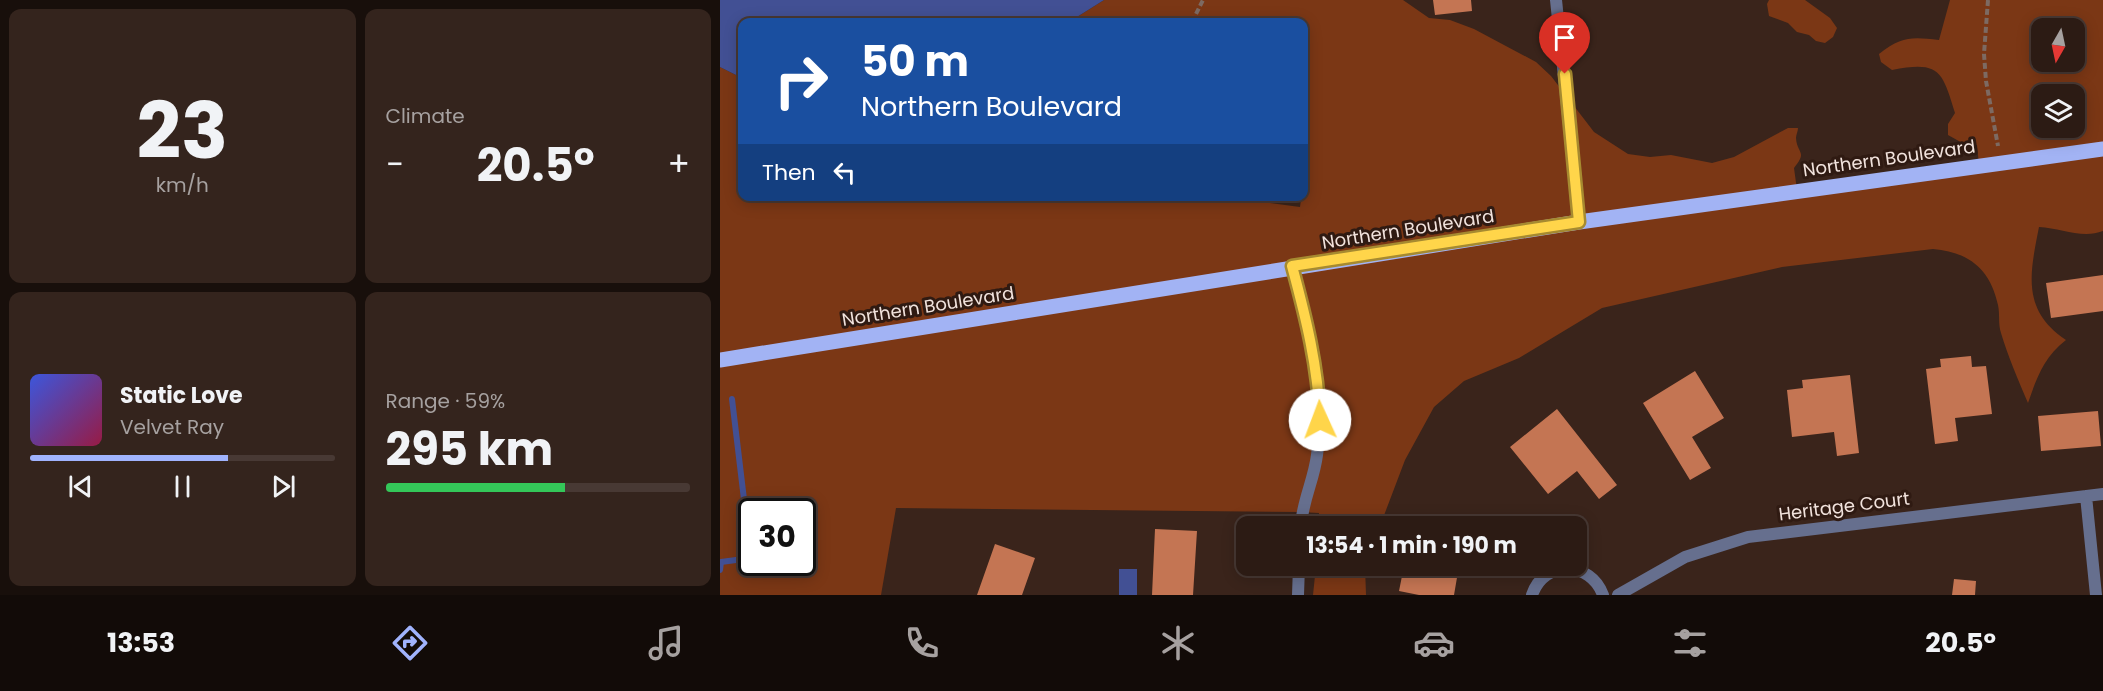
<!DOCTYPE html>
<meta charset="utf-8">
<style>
body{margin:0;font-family:Poppins,sans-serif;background:#34241d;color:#f1f3f6;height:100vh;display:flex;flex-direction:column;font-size:22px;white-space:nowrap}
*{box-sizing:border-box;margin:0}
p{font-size:20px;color:#a6a1a0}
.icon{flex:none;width:33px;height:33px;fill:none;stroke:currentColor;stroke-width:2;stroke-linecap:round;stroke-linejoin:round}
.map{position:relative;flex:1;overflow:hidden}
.drawer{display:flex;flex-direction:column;gap:9px;padding:9px;background:#180f0b;width:720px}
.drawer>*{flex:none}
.hud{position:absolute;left:18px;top:18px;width:570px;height:183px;border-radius:12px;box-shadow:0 3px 15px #0003,0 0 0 2px #483934;background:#1a4fa0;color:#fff;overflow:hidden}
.needle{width:39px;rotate:189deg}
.tools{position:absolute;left:1311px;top:18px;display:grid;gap:12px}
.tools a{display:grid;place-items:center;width:54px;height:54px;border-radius:12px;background:#2c1b14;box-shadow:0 3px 15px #0003,0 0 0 2px #483934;font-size:30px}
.speed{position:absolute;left:18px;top:498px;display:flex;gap:12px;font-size:30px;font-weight:700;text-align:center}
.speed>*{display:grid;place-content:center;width:78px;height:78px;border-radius:50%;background:#2c1b14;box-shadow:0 3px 15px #0003,0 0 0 2px #483934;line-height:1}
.speed .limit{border:3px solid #111;border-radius:9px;background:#fff;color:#111}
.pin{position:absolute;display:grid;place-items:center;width:51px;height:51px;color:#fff;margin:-62px -26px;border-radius:50% 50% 50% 0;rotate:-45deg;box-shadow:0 0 6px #0007}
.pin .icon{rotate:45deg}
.me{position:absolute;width:66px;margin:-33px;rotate:358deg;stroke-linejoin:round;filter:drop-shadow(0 0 4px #0008)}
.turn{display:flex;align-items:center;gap:21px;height:126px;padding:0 24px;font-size:27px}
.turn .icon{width:78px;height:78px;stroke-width:2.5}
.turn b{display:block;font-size:42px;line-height:51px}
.then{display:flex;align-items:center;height:57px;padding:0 24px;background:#0003;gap:12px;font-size:22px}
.big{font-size:45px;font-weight:700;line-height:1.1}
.drawer .card{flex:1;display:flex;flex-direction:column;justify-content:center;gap:9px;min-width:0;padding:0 21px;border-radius:12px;background:#34241d}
.drawer .dial{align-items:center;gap:0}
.dial b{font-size:78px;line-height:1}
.song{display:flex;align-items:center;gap:18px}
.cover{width:72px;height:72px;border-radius:9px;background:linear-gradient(135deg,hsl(230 70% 55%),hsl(340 70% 35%))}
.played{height:6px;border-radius:3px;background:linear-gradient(90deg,#a0b3fd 65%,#483934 65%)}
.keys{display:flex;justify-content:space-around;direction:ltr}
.heat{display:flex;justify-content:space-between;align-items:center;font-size:33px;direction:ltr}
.charge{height:9px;border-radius:4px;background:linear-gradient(90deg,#34c759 59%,#483934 0)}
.drawer .tiles{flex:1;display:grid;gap:9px;grid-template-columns:repeat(2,1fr)}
.trip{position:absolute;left:516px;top:516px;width:351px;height:60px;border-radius:12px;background:#2c1b14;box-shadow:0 3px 15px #0003,0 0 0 2px #483934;font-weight:700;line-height:60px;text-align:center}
.tab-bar{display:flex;height:96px;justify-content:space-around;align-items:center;background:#120b08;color:#a6a1a0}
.tab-bar .icon{width:42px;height:42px}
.tab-bar .selected{color:#a0b3fd}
.tab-bar b{font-size:27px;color:#f1f3f6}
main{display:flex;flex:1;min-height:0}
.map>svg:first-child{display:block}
.green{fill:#7b3715;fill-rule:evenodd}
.water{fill:#425094}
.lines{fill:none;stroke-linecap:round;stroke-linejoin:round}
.stream{stroke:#425094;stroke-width:6}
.building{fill:#c47553}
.path{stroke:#7d6a62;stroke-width:4;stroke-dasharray:6 3;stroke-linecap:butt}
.street{stroke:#666f8e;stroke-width:12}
.primary{stroke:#a2b3f4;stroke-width:15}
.route-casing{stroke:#a68a30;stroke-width:15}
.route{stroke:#ffd54a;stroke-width:10}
.labels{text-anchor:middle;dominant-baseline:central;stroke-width:6;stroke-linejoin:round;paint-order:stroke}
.street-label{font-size:18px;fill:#f2e3dd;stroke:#2f1a12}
</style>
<main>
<section class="drawer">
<div class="tiles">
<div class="card dial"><b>23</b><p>km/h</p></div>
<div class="card"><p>Climate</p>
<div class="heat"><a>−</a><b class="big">20.5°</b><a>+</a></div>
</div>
<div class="card">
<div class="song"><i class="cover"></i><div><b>Static Love</b><p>Velvet Ray</p></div></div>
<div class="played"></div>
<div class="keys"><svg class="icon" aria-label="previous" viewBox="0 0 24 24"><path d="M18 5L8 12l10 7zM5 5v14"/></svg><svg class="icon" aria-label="pause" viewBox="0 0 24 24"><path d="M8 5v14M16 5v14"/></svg><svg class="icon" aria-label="next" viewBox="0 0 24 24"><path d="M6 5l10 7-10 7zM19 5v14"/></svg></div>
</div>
<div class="card"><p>Range · 59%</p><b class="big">295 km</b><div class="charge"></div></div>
</div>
</section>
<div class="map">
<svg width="1383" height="595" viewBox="0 0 1383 595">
<rect width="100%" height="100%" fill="#3a241b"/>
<path class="green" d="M384,0H683L709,18L730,20L754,29L816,62L831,76L874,132L908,154L930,157L951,155L992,163L1014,157L1068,128H1078C1078,131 1076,135 1076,138C1077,154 1088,151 1074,168L1077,190L1259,165L1257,145H1246L1228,135V124L1235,113C1222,70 1219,61 1172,70L1161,62L1159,54C1182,36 1192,37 1219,40L1230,0H1383V231C1362,239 1341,228 1319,227C1310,273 1301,310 1346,340C1324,357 1317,377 1308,403C1298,380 1288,356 1281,333C1278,324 1280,314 1278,305C1270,268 1248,252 1213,249L1062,267L882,308L799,358L744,381L714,407L685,460L660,526H598L599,513L581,512L176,508L161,595H0V67L22,78V196H526L534,201L580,207L589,139L584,137V22H349ZM1322,28H1354V62H1322ZM1322,94H1354V128H1322ZM32,512H82V562H32Z
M1049,0H1085L1110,18L1117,28L1113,37L1105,43L1096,41L1089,35L1077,32L1068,23L1049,16L1047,4Z
M596,566H645L646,595H593Z"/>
<path class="water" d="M0,0H384L349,22H22V78L0,67Z
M399,569H417V595H399Z"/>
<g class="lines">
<path class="stream" d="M0,570L1,562L31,558L12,399"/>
</g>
<path class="building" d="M713,0H751L752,11L715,15Z
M1383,275V311L1331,318L1326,283Z
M1251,356L1252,367L1266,366L1272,414L1235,418L1238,441L1215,444L1206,369L1221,367L1220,359Z
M975,371L1004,418L972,437L991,468L970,480L923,403Z
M1130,375L1139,453L1117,456L1114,432L1072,437L1067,390L1083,388L1082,380Z
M837,409L897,485L879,499L857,471L828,494L790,447Z
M1378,411L1381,446L1321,451L1318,416Z
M435,529L477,531L473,595H432Z
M275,544L315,558L302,595H257Z
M684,566H739L734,595H699L679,591Z
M1234,579L1256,581L1255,595H1232Z"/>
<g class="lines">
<path class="path" d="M1268,0L1264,54L1266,81L1278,146
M472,22L483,0"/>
<path class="street" d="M836,0L859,222
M572,266C589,328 607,391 597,455C594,480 582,502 581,526
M1366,496L1376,595
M578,595L579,566
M812,595C824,559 871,561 883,595
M898,595L965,557L1028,537L1383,494"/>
<path class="primary" d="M0,360L859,222L1383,149"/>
</g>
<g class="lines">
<defs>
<path id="route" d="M600,420C598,366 586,318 572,266L859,222L845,74"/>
</defs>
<use href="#route" class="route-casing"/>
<use href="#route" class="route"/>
</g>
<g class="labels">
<g class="street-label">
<text transform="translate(1169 158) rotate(-8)">Northern Boulevard</text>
<text transform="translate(688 229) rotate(-9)">Northern Boulevard</text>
<text transform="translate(208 306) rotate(-9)">Northern Boulevard</text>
<text transform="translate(1124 506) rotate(-7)">Heritage Court</text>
</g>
</g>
</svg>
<div class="tools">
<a><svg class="needle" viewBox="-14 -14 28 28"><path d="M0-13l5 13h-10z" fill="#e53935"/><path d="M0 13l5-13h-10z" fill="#a6a1a0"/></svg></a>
<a><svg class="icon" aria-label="layers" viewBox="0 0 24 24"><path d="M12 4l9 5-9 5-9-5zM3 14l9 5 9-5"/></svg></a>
</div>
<div class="speed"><div class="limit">30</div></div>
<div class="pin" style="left:845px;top:74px;background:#d93025"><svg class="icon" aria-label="arrive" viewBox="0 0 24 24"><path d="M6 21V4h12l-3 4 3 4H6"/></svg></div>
<svg class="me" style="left:600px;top:420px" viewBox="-20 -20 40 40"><circle r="19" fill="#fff"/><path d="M0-13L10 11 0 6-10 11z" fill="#ffd54a"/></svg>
<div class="trip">13:54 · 1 min · 190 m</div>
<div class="hud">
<div class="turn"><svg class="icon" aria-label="right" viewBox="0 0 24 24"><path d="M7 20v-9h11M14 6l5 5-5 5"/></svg><div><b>50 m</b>Northern Boulevard</div></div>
<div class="then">Then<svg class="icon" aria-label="left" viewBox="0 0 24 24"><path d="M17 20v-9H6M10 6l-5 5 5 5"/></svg></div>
</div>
</div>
</main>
<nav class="tab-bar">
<b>13:53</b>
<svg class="icon selected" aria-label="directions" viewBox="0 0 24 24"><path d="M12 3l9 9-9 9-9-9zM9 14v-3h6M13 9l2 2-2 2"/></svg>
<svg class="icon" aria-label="music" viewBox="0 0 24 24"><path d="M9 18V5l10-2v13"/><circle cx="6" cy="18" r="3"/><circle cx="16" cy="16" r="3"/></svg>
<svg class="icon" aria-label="phone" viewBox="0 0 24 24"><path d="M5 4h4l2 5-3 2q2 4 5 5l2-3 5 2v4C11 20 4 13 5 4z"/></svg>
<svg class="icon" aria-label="climate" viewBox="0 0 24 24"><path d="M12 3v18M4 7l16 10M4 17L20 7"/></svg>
<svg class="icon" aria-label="car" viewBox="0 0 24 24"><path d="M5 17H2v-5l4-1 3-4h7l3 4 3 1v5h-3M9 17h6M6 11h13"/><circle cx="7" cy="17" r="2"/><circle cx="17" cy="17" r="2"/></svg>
<svg class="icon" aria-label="filters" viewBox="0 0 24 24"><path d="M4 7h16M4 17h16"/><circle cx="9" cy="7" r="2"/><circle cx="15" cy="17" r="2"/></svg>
<b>20.5°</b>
</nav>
